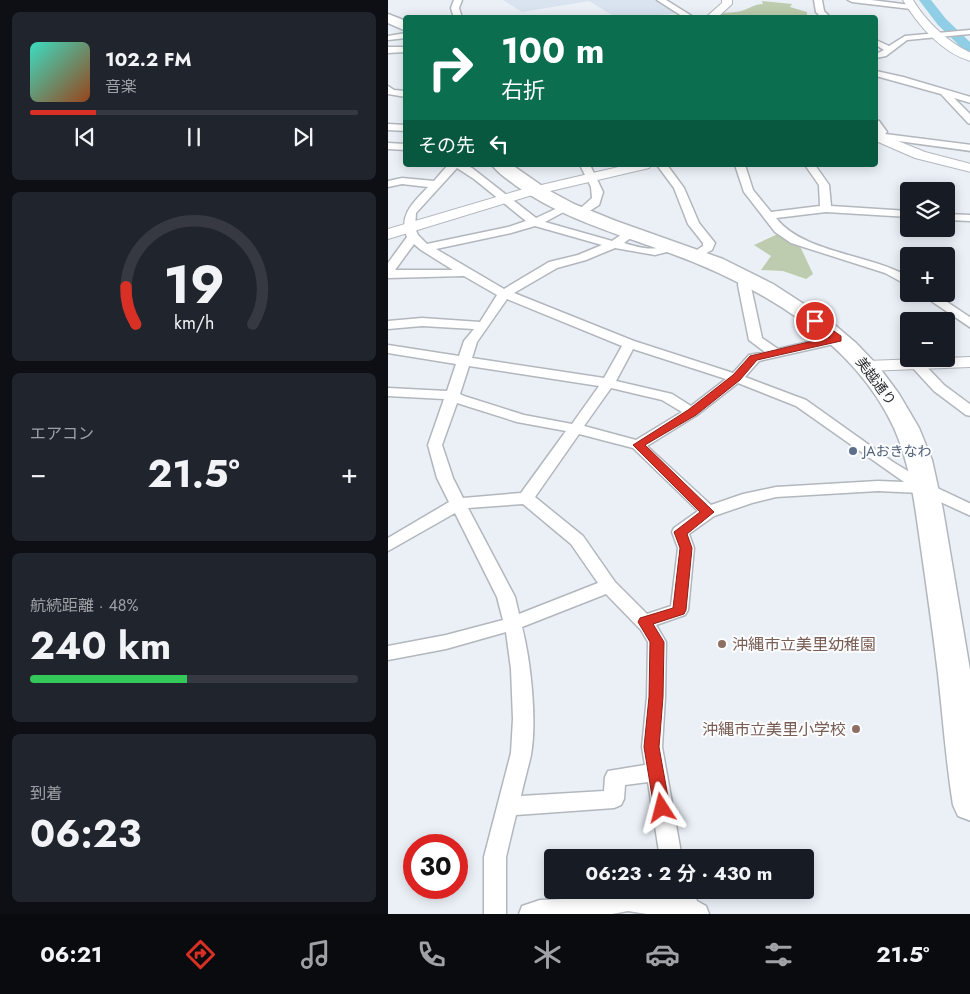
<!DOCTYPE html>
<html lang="ja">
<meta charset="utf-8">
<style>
body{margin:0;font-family:Jost,"Noto Sans JP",sans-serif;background:#20242c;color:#f1f3f6;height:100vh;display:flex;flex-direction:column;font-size:19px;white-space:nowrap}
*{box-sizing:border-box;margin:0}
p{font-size:16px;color:#9ea1a6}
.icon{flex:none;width:28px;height:28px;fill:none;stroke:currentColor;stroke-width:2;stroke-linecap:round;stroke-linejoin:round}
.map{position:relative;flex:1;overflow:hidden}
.details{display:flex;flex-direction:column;gap:12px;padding:12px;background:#0d0f14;width:388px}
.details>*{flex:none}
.guide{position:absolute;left:15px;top:15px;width:475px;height:152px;border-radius:5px;box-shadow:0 2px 12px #0003;background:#0b6e4f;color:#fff;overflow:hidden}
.tools{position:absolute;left:512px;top:182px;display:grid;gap:10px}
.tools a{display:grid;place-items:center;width:55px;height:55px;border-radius:5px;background:#171b24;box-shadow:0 2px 12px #0003;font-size:25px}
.speed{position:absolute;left:15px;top:834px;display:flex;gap:10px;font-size:25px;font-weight:700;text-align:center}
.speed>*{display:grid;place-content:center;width:65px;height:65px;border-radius:50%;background:#171b24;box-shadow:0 2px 12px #0003;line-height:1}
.speed .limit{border:8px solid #d22;background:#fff;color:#111}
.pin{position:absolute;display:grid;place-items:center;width:42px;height:42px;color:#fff;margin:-21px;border:2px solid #fff;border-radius:50%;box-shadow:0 1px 5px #0007}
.me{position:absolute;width:55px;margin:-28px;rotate:351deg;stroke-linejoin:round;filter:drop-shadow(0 0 4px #0008)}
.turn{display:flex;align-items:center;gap:18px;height:105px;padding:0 15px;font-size:22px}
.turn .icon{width:65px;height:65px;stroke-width:2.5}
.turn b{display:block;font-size:35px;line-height:42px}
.then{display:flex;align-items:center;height:48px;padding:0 15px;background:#0003;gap:10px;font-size:19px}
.big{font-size:38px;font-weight:700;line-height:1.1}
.details .tile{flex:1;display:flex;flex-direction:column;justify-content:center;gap:8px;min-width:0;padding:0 18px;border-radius:8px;background:#20242c}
.details .dial{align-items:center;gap:0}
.dial svg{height:130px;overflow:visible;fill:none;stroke:#363941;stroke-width:7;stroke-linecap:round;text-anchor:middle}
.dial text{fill:#f1f3f6;stroke:none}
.song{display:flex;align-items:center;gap:15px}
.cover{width:60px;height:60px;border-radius:8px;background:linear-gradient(135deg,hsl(170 70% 55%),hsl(20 70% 35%))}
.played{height:5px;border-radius:2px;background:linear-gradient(90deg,#d93025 20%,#363941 20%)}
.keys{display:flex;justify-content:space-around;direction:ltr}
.heat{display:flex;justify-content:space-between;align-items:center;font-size:28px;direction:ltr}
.charge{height:8px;border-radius:4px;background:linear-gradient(90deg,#34c759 48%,#363941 0)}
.trip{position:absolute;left:156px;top:849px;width:270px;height:50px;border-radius:5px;background:#171b24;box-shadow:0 2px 12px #0003;font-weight:700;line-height:50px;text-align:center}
.tab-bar{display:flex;height:80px;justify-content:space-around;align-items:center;background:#090b0e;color:#9ea1a6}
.tab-bar .icon{width:35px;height:35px}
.tab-bar .on{color:#d93025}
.tab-bar b{font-size:22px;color:#f1f3f6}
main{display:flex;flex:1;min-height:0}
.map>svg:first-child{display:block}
.built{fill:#d9e4f0}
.green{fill:#bdccae}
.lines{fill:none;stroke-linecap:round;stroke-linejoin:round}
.river{fill:#8fcee4;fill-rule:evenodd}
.street-casing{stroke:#b2b7bd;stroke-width:3}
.secondary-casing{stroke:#b2b7bd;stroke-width:2}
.highway-casing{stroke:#b2b7bd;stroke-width:3}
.street{fill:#fff;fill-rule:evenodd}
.secondary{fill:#fff;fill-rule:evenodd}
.highway{fill:#fff;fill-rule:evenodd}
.route{fill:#d93025;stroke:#8d1f18}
.service-dot{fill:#5c6f8a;stroke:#fcfdfe;stroke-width:2}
.education-dot{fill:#8d6e63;stroke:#fcfdfe;stroke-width:2}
.labels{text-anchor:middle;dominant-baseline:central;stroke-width:4;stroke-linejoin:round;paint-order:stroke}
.street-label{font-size:14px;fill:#2a2c2e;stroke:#fcfdfe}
.service-label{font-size:14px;fill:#4e5e75;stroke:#fcfdfe;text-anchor:start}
.near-education-label{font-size:16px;fill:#785e54;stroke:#fcfdfe;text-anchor:start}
</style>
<main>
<section class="details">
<div class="tile">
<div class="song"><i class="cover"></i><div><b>102.2 FM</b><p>音楽</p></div></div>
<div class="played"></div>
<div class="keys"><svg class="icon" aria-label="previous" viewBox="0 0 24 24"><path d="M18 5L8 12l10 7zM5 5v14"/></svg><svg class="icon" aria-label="pause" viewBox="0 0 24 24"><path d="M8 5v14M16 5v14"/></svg><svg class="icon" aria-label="next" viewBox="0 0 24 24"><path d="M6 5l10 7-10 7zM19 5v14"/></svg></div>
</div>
<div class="tile dial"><svg viewBox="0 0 100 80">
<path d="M14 69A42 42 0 1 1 86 69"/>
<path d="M14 69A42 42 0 0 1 8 46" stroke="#d93025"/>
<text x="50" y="56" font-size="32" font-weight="700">19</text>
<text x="50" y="72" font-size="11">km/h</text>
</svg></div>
<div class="tile"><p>エアコン</p>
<div class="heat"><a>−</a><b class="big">21.5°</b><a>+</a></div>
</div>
<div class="tile"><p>航続距離 · 48%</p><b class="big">240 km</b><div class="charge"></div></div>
<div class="tile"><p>到着</p><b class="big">06:23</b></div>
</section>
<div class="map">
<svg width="583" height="914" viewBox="0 0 583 914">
<rect width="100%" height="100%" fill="#ebf0f7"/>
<path class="built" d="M115,0H281L299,12L254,17H227L201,1L134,12Z"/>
<path class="green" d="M374,1L404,4L402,7L419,12V15L424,17L322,18C331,10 343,14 353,11C361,9 366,4 375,4Z
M392,233L411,244L425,274L418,279L395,271L373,270L383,256L366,245Z"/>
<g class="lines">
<path class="river" d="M531,0H543L558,19L583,43V54L579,53L550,25Z"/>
<defs>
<path id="street" d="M66,0H74L71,8L74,18H66L63,8Z
M269,0H278L307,18H297Z
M426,0H434L436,11L443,18H434L428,12Z
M460,0H483L523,5L527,7L523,9L464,2Z
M583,30V34L519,40L498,56L488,58V54L496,50L488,45V40L501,46L517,36Z
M18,33V38L0,40V36Z
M0,47H18V52L0,53Z
M488,71L515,77L583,97V103L566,98L583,115V124L580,123L553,94L488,76Z
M0,86L6,90L18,91V97L0,94Z
M488,120L491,121L499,132L497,134L583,145V151L488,138Z
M0,124L18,125V131L0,130Z
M0,143L18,144V150L0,149Z
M60,165H77L84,168L148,218L174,206L178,205L183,208L157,222L224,241L240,230H248L250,232L236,243C246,246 259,250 269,248C277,248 282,243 290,245L292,247L290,249L267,255L227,248L198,260L169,268L126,293L246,341L345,373L361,355L377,352L361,340L350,285L352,273H360L374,338L390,349L450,335L457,339L455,342L371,361L357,377L418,400L505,462L543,485L583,504V516L533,493L490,491L388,497L364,503L326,516L301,534L306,548L300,610L297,615L268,625L278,642L277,697L274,747L294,858H272L260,782L237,785L236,799L233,805L226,808L128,815L118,857V914H96V857L123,753L125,719L123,669L118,632L58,649L0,660V646L58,635L115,620L109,597L67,513L0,551V538L61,502L49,478L40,445L56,399L0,396V388L59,391L68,364L0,353V345L71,356L76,341L86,329L34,326L0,329V321L34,318L92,322L109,295L76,276L0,278V263L19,237C10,215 26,202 40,187L14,184L0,187V181L14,178L46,181ZM69,168L86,179L138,221L120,227L39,244L30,235L27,228L28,213ZM147,226L214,245L190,255L161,262L116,289L48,249L123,233ZM26,244L33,250L65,270H7ZM119,299L234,346L216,378L84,358L89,342ZM245,349L338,379L303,406L284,394L228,381ZM81,366L211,386L184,424L136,415L76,396L72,394ZM350,383L408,406L516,482L490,481L388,487L355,494L323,505L259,446L309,415ZM223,388L274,400L294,412L248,440L196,426ZM69,403L129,422L178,431L133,493L75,498L65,478L54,445ZM191,434L245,448L310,511L286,528L284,532L290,548L283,606L259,614L227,582L195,536L147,497ZM135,504L183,544L210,583L131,614L127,597L80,508ZM218,594L253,630L260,642L259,697L254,747L257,765L220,771L217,777L216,791L133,796C136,782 140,768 143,755C149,720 143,662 134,627Z
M192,165H202L215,192L211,205L192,217L186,214L204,198L203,187Z
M269,165H279L296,188L311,223L327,243L324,250L307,259L301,255L315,246V243L300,224L286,188Z
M347,165H357L365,190L383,212L432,206L431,185L417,165H427L441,185L443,206L521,211V217L438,212L388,218C415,253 482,254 521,277V286L497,273L403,243L387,232L356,192Z
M559,214L583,215V221L559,220Z
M533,294H547L583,318V328Z
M530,362L535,363L556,385L583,405V416L578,415L546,391L523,366Z
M237,890L285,896L283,890H305L309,901L318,906L321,914H259L240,911L224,914H131L134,906L152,900L198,898Z"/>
<path id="secondary" d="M334,0H344V4L329,18H317L334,3Z
M515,0H525C538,22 560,42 583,53V61C555,54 529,24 515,0Z
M488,132L537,152L583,164V172L527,158L488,141Z
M239,165H263L261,168L141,196L0,239V229L132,190Z
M583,357V367L479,371L473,370L470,366L473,362L479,361Z"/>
<path id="highway" d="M0,14L18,21V31L0,23Z
M104,165H124L160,190L186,204L228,221L335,259L385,284L442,321L468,343L491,367L511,394L531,428L544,460L555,510L583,676V821L570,816L565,805C558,762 555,718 550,674C545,632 539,590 533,548C527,507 523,466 506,428C465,339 368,284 279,252C227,233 173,218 127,185C119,179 110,173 104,165Z"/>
</defs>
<use href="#street" class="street-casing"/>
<use href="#secondary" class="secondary-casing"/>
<use href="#highway" class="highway-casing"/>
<use href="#street" class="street"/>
<use href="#secondary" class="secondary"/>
<use href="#highway" class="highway"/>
</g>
<path class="route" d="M427,318L453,336V341L369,360L352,380L308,415L257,445L326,512L299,534L304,548L298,610L296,614L265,624L276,642L275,697L271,747L282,808L280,813L274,815L268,813L266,808L256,747L261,697L262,642L250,622L252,618L285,608L292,548L286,532L312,512L245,445L300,410L345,375L362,356L442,337L424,323V319Z"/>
<circle class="service-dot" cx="465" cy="451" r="5"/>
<g class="education-dot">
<circle cx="334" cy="644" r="5"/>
<circle cx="468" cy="729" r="5"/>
</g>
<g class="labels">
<g class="street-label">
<text transform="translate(488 381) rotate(53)">美越通り</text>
</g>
<g class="service-label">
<text x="475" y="451">JAおきなわ</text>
</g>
<g class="near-education-label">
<text x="344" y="644">沖縄市立美里幼稚園</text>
<text x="458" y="729" text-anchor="end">沖縄市立美里小学校</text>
</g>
</g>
</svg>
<div class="tools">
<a><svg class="icon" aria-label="layers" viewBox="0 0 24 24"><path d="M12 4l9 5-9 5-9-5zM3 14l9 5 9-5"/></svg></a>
<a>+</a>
<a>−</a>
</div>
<div class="speed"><div class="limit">30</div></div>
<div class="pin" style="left:427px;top:321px;background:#d93025"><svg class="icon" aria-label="arrive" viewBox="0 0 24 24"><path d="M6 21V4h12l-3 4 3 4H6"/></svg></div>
<svg class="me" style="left:274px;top:808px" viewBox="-20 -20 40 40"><path d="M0-17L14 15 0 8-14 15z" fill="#d93025" stroke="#fff" stroke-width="4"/></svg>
<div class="trip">06:23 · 2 分 · 430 m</div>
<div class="guide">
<div class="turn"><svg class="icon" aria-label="right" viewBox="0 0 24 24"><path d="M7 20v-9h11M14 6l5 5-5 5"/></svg><div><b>100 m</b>右折</div></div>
<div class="then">その先<svg class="icon" aria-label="left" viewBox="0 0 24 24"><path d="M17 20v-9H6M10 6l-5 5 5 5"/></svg></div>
</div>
</div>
</main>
<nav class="tab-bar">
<b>06:21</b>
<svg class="icon on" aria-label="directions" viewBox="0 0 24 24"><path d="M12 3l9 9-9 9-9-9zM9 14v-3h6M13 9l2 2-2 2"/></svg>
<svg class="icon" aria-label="music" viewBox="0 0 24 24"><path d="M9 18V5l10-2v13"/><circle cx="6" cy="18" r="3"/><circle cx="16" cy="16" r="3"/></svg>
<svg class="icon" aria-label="phone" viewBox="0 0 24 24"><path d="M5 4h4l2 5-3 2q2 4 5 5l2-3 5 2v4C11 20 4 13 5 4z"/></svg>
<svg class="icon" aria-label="climate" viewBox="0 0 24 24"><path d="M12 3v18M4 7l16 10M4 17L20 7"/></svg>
<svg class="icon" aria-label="car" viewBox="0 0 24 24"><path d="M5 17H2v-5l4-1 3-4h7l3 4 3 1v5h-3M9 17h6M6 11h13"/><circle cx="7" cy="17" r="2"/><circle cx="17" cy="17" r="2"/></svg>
<svg class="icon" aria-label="filters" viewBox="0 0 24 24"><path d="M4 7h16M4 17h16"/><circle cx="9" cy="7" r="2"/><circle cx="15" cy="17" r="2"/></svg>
<b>21.5°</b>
</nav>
